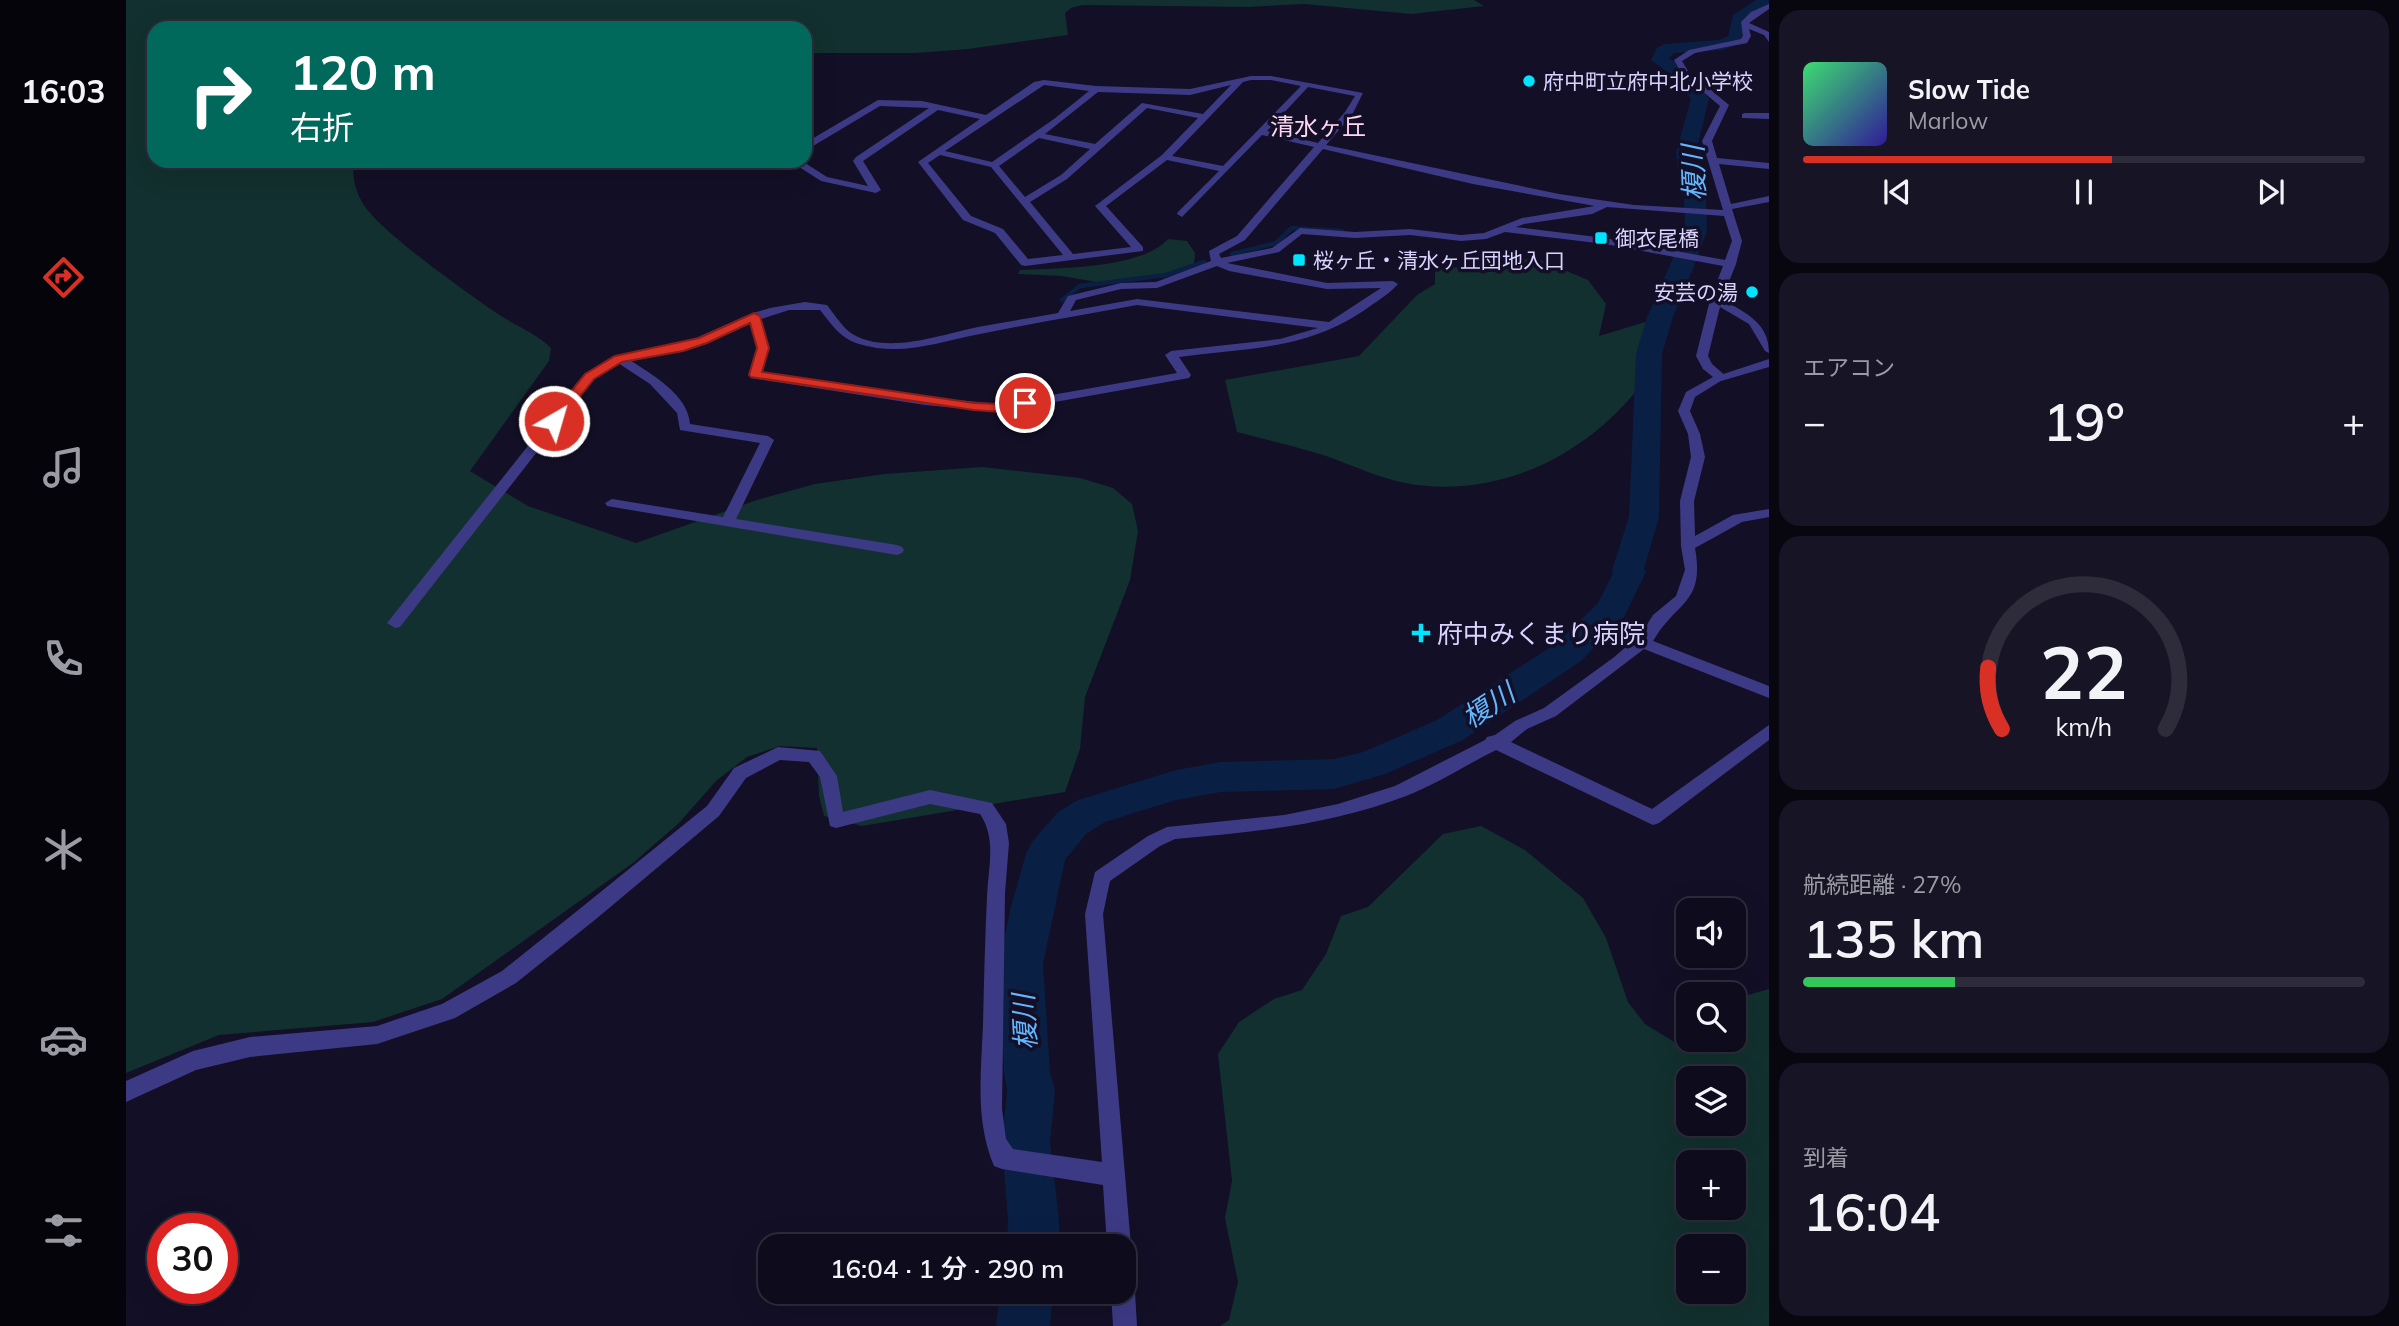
<!DOCTYPE html>
<html lang="ja">
<meta charset="utf-8">
<style>
body{margin:0;font-family:Mulish,"Noto Sans JP",sans-serif;background:#171425;color:#f1f3f6;height:100vh;display:flex;flex-direction:column;font-size:26px;white-space:nowrap}
*{box-sizing:border-box;margin:0}
p{font-size:23px;color:#9b9ba3}
.icon{flex:none;width:38px;height:38px;fill:none;stroke:currentColor;stroke-width:2;stroke-linecap:round;stroke-linejoin:round}
.map{position:relative;flex:1;overflow:hidden}
.sheet{display:flex;flex-direction:column;gap:10px;padding:10px;background:#08060f;width:630px}
.sheet>*{flex:none}
.banner{position:absolute;left:21px;top:21px;width:665px;height:147px;border-radius:21px;box-shadow:0 7px 28px #0002,0 0 0 2px #2e2b3b;background:#00695c;color:#fff;overflow:hidden}
.controls{position:absolute;left:1550px;top:898px;display:grid;gap:14px}
.controls a{display:grid;place-items:center;width:70px;height:70px;border-radius:14px;background:#0e0b1c;box-shadow:0 7px 28px #0002,0 0 0 2px #2e2b3b;font-size:35px}
.speed{position:absolute;left:21px;top:1213px;display:flex;gap:14px;font-size:35px;font-weight:700;text-align:center}
.speed>*{display:grid;place-content:center;width:91px;height:91px;border-radius:50%;background:#0e0b1c;box-shadow:0 7px 28px #0002,0 0 0 2px #2e2b3b;line-height:1}
.speed .limit{border:10px solid #d22;background:#fff;color:#111}
.pin{position:absolute;display:grid;place-items:center;width:60px;height:60px;color:#fff;margin:-30px;border:4px solid #fff;border-radius:50%;box-shadow:0 2px 7px #0007}
.me{position:absolute;width:77px;margin:-38px;rotate:38deg;stroke-linejoin:round;filter:drop-shadow(0 0 5px #0008)}
.turn{display:flex;align-items:center;gap:24px;height:147px;padding:0 28px;font-size:32px}
.turn .icon{width:91px;height:91px;stroke-width:2.5}
.turn b{display:block;font-size:49px;line-height:60px}
.big{font-size:52px;font-weight:600;line-height:1.1}
.sheet .tile{flex:1;display:flex;flex-direction:column;justify-content:center;gap:10px;min-width:0;padding:0 24px;border-radius:21px;background:#171425}
.sheet .dial{align-items:center;gap:0}
.dial svg{height:182px;overflow:visible;fill:none;stroke:#2e2b3b;stroke-width:7;stroke-linecap:round;text-anchor:middle}
.dial text{fill:#f1f3f6;stroke:none}
.song{display:flex;align-items:center;gap:21px}
.cover{width:84px;height:84px;border-radius:10px;background:linear-gradient(135deg,hsl(140 70% 55%),hsl(250 70% 35%))}
.played{height:7px;border-radius:4px;background:linear-gradient(90deg,#d93025 55%,#2e2b3b 55%)}
.keys{display:flex;justify-content:space-around;direction:ltr}
.heat{display:flex;justify-content:space-between;align-items:center;font-size:38px;direction:ltr}
.charge{height:10px;border-radius:5px;background:linear-gradient(90deg,#34c759 27%,#2e2b3b 0)}
.trip{position:absolute;left:632px;top:1234px;width:378px;height:70px;border-radius:21px;background:#0e0b1c;box-shadow:0 7px 28px #0002,0 0 0 2px #2e2b3b;font-weight:600;line-height:70px;text-align:center}
main{display:flex;flex:1;min-height:0}
.tab-bar{display:flex;flex-direction:column;width:126px;justify-content:space-around;align-items:center;background:#06040b;color:#9b9ba3}
.tab-bar .icon{width:49px;height:49px}
.tab-bar .selected{color:#d93025}
.tab-bar b{font-size:32px;color:#f1f3f6}
.map>svg:first-child{display:block}
.green{fill:#12302f;fill-rule:evenodd}
.lines{fill:none;stroke-linecap:round;stroke-linejoin:round}
.stream{stroke:#0a1f44;stroke-width:4.5}
.river{fill:#0a1f44;fill-rule:evenodd}
.minor{fill:#3d3a85;fill-rule:evenodd}
.tertiary{fill:#3d3a85;fill-rule:evenodd}
.route{fill:#d93025;stroke:#8d1f18;stroke-width:2}
.poi-dot{fill:#00e5ff;stroke:#130f26;stroke-width:2.5}
.labels{text-anchor:middle;dominant-baseline:central;stroke-width:7;stroke-linejoin:round;paint-order:stroke}
.far-poi-label{font-size:21px;fill:#d9d4ff;stroke:#130f26;text-anchor:start}
.far-quarter-label{font-size:24px;fill:#ffd6f0;stroke:#130f26}
.poi-label{font-size:26px;fill:#d9d4ff;stroke:#130f26;text-anchor:start}
.water-label{font-size:28px;font-style:italic;fill:#62b6ff;stroke:#130f26}
</style>
<main>
<nav class="tab-bar">
<b>16:03</b>
<svg class="icon selected" aria-label="directions" viewBox="0 0 24 24"><path d="M12 3l9 9-9 9-9-9zM9 14v-3h6M13 9l2 2-2 2"/></svg>
<svg class="icon" aria-label="music" viewBox="0 0 24 24"><path d="M9 18V5l10-2v13"/><circle cx="6" cy="18" r="3"/><circle cx="16" cy="16" r="3"/></svg>
<svg class="icon" aria-label="phone" viewBox="0 0 24 24"><path d="M5 4h4l2 5-3 2q2 4 5 5l2-3 5 2v4C11 20 4 13 5 4z"/></svg>
<svg class="icon" aria-label="climate" viewBox="0 0 24 24"><path d="M12 3v18M4 7l16 10M4 17L20 7"/></svg>
<svg class="icon" aria-label="car" viewBox="0 0 24 24"><path d="M5 17H2v-5l4-1 3-4h7l3 4 3 1v5h-3M9 17h6M6 11h13"/><circle cx="7" cy="17" r="2"/><circle cx="17" cy="17" r="2"/></svg>
<svg class="icon" aria-label="filters" viewBox="0 0 24 24"><path d="M4 7h16M4 17h16"/><circle cx="9" cy="7" r="2"/><circle cx="15" cy="17" r="2"/></svg>
</nav>
<div class="map">
<svg width="1643" height="1326" viewBox="0 0 1643 1326">
<rect width="100%" height="100%" fill="#130f26"/>
<path class="green" d="M0,0H1348L1358,6L1285,14L1178,4L1122,7L956,5L945,8L939,13L942,35L842,49L790,53H679V28H28V161H229C225,173 229,190 236,202C250,229 343,294 372,314C390,326 410,333 425,348L423,361L344,471L402,506L510,543L631,500L689,484L758,474L856,467L954,478L987,488L1006,504L1012,531L1004,580L959,697L954,749L939,792L736,826L698,816L693,796L691,748L654,746L621,757L590,781L553,823L507,863L316,999L247,1022L93,1035L0,1073Z
M1042,239L1061,241L1069,253L1068,265L1044,273L976,283L936,276L892,274L894,270C933,268 1015,269 1042,239Z
M1407,257L1462,280L1480,304L1473,336L1546,314C1540,333 1535,358 1523,374C1469,452 1375,501 1279,483C1253,478 1228,466 1203,457C1173,447 1141,440 1111,432L1099,380L1233,356L1291,295L1309,284V264L1356,272Z
M1355,826L1399,850L1457,898L1480,938L1502,1002L1519,1024L1568,1054L1583,1053L1592,1040H1608V999L1643,989V1326H1094L1103,1320L1112,1282L1099,1218L1106,1181L1092,1054L1113,1022L1148,999L1176,990L1200,954L1215,916L1242,907L1317,834ZM1563,1078H1608V1124H1563ZM1563,1162H1608V1208H1563ZM1563,1246H1608V1292H1563Z"/>
<g class="lines">
<path class="stream" d="M1106,254L1150,243L1166,228L1216,231
M936,300L954,286L1040,275L1078,262"/>
<path class="river" d="M1630,0H1643V6L1621,20L1616,43L1596,50L1548,53L1543,58L1564,72L1583,99L1570,152L1576,190L1580,196L1581,231L1563,279L1565,281L1559,287L1547,317L1536,354L1533,517L1518,569L1520,572L1498,617L1455,661L1337,740L1259,774L1208,789L1095,792L1050,800L979,822L960,834L939,860L917,964L924,1072L929,1090L924,1142L933,1220V1246H881L882,1220L876,1142L881,1090L878,1072L873,964L885,906L900,854L906,842L932,812L952,800L1050,770L1095,762L1208,759L1237,752L1311,720L1431,643L1472,603L1487,573L1486,570L1503,517L1510,354L1521,317L1559,231L1558,197L1554,191L1550,152L1565,99L1552,80L1525,60L1531,48L1538,44L1593,40L1602,36L1607,15Z
M874,1292H927L924,1326H870Z"/>
<path class="minor" d="M1643,4V9L1623,23L1643,32V42L1638,35L1623,29L1625,36L1621,43L1569,53L1556,61L1562,71L1603,105L1586,141L1591,158L1643,163V169L1593,164L1605,204L1643,196V202L1606,209L1616,241L1610,264L1596,299C1619,313 1643,322 1643,353L1639,351L1623,324L1594,307L1582,356L1586,364L1601,377L1569,397L1564,411L1574,434L1579,457L1568,501L1569,536L1607,515L1643,509V517L1616,522L1569,548C1579,604 1551,600 1527,641L1643,686V698L1518,649L1430,716L1401,729L1385,742L1526,809L1643,725V740L1533,823L1527,825L1370,750C1340,765 1311,784 1280,796C1205,825 1128,832 1049,839L1034,846L984,881L977,914L1005,1246L1001,1254L998,1256V1246H981L977,1185L876,1169L868,1166C849,1121 855,1074 857,1025C858,982 859,939 861,897C862,868 871,839 854,814L804,804L710,828L704,826L694,777L683,762L654,760L620,778L593,816L470,919L390,983L329,1018L251,1044L124,1057L70,1070L0,1102V1081L67,1051L124,1037L251,1026L316,1004L376,971L456,907L581,806L608,768L652,747L694,751L711,776L717,812L804,790L866,803L880,824L883,843L879,893L876,1109L880,1139L887,1149L976,1162L959,914L969,872L1022,836L1041,827L1158,815L1212,804L1269,786L1359,740L1361,737L1369,735L1389,721L1418,708L1487,658L1515,634L1527,615L1550,596L1559,570L1555,546L1554,501L1565,457L1562,434L1552,411L1560,392L1587,377L1577,369L1570,356L1584,300L1597,266L1479,244L1379,232L1360,239L1335,241L1284,235L1229,238L1176,234L1153,252L1101,263L1201,283L1267,281L1272,284C1264,293 1253,300 1243,307C1181,351 1124,347 1053,357L1065,375L1063,378L874,412L799,405L625,378L623,375L631,348L624,324L570,347L502,359C525,374 562,394 564,424L642,436L648,440L610,519L771,545L776,547L778,550L776,553L771,555L481,506L479,503L486,499L597,517L634,443L554,430L551,413L524,384L492,363L468,379L274,627L269,628L261,623L460,373L487,356L563,341L624,314L644,308L679,302L701,305C707,313 714,323 721,330C755,358 816,334 852,327C878,322 905,318 932,313L942,296L995,283L1030,282L1085,261L1083,251L1111,236L1188,147L1136,135L1056,217L1051,214L1052,212L1093,171L1041,160L980,206L1017,247V251L899,266L895,265L869,233L837,220L792,162L854,119L812,110L737,161L755,190L750,193L695,181L667,163L665,161H676L701,177L742,186L727,161L730,157L803,108L754,106L682,149L679,150V143L752,100L796,101L860,115L908,82L918,80L970,86L1064,89L1125,76H1145L1237,93L1226,115L1200,145L1433,194L1508,205L1597,210L1576,141L1594,106L1556,74L1548,60L1563,50L1615,39L1617,36L1615,22L1625,12ZM1125,80H1145L1175,86L1097,166L1046,156L1117,82ZM918,85L963,91L928,119L866,162L819,151ZM1105,85L1077,114L1016,103L969,144L919,134L972,92L1064,95ZM1182,87L1229,96L1219,112L1192,143L1141,131ZM1021,108L1072,118L1036,155L969,206L1005,247L947,254L904,202L941,179ZM913,138L964,149L935,175L899,197L873,166ZM1197,149L1347,184L1469,206L1396,218L1358,233L1335,235L1284,229L1229,232L1174,228L1146,248L1095,258L1093,254L1119,240ZM814,155L865,167L937,255L902,259L877,229L845,216L802,163ZM1481,207L1598,216L1606,241L1599,260L1479,238L1390,227L1398,224L1466,214ZM1091,266L1103,271L1201,289L1255,288L1203,322L1011,299L944,311L950,300L995,289L1031,288ZM1011,305L1192,328L1154,339L1045,351L1039,355L1051,373L874,404L799,397L636,372L643,348L635,319L663,310H694C706,325 714,338 733,344C776,357 812,342 854,334C907,323 958,315 1011,305Z
M1619,113H1643V119L1616,118V114Z
M998,1280L1005,1284L1009,1292L1011,1326H987L985,1292H998Z"/>
<path class="tertiary" d="M1643,359V367L1595,381L1588,377Z"/>
</g>
<path class="route" d="M628,313L634,316L643,348L636,372L848,403L874,404L899,400L905,403L903,406L874,412L848,410L625,377L623,375L631,348L624,323L581,343L557,351L496,362L468,379L432,424H423L421,421L459,374L489,356L573,338Z"/>
<g class="poi-dot">
<circle cx="1403" cy="81" r="7"/>
<rect x="1468" y="231" width="14" height="14" rx="3.5"/>
<rect x="1166" y="253" width="14" height="14" rx="3.5"/>
<circle cx="1626" cy="292" r="7"/>
<path d="M1291.5 622.5h7v7h7v7h-7v7h-7v-7h-7v-7h7z"/>
</g>
<g class="labels">
<g class="far-poi-label">
<text x="1417" y="81">府中町立府中北小学校</text>
<text x="1489" y="238">御衣尾橋</text>
<text x="1187" y="260">桜ヶ丘・清水ヶ丘団地入口</text>
<text x="1612" y="292" text-anchor="end">安芸の湯</text>
</g>
<g class="far-quarter-label">
<text x="1192" y="126">清水ヶ丘</text>
</g>
<g class="poi-label">
<text x="1311" y="633">府中みくまり病院</text>
</g>
<g class="water-label">
<text transform="translate(1567 173) rotate(-92)">榎川</text>
<text transform="translate(1362 705) rotate(-33)">榎川</text>
<text transform="translate(898 1022) rotate(-93)">榎川</text>
</g>
</g>
</svg>
<div class="controls">
<a><svg class="icon" aria-label="sound" viewBox="0 0 24 24"><path d="M4 9h4l5-4v14l-5-4H4zM17 9q2 3 0 6"/></svg></a>
<a><svg class="icon" aria-label="search" viewBox="0 0 24 24"><circle cx="10" cy="10" r="6"/><path d="M15 15l6 6"/></svg></a>
<a><svg class="icon" aria-label="layers" viewBox="0 0 24 24"><path d="M12 4l9 5-9 5-9-5zM3 14l9 5 9-5"/></svg></a>
<a>+</a>
<a>−</a>
</div>
<div class="speed"><div class="limit">30</div></div>
<div class="pin" style="left:899px;top:403px;background:#d93025"><svg class="icon" aria-label="arrive" viewBox="0 0 24 24"><path d="M6 21V4h12l-3 4 3 4H6"/></svg></div>
<svg class="me" style="left:428px;top:421px" viewBox="-20 -20 40 40"><circle r="17" fill="#d93025" stroke="#fff" stroke-width="3"/><path d="M0-11L8 9 0 5-8 9z" fill="#fff"/></svg>
<div class="trip">16:04 · 1 分 · 290 m</div>
<div class="banner">
<div class="turn"><svg class="icon" aria-label="right" viewBox="0 0 24 24"><path d="M7 20v-9h11M14 6l5 5-5 5"/></svg><div><b>120 m</b>右折</div></div>
</div>
</div>
<section class="sheet">
<div class="tile">
<div class="song"><i class="cover"></i><div><b>Slow Tide</b><p>Marlow</p></div></div>
<div class="played"></div>
<div class="keys"><svg class="icon" aria-label="previous" viewBox="0 0 24 24"><path d="M18 5L8 12l10 7zM5 5v14"/></svg><svg class="icon" aria-label="pause" viewBox="0 0 24 24"><path d="M8 5v14M16 5v14"/></svg><svg class="icon" aria-label="next" viewBox="0 0 24 24"><path d="M6 5l10 7-10 7zM19 5v14"/></svg></div>
</div>
<div class="tile"><p>エアコン</p>
<div class="heat"><a>−</a><b class="big">19°</b><a>+</a></div>
</div>
<div class="tile dial"><svg viewBox="0 0 100 80">
<path d="M14 69A42 42 0 1 1 86 69"/>
<path d="M14 69A42 42 0 0 1 8 42" stroke="#d93025"/>
<text x="50" y="56" font-size="32" font-weight="700">22</text>
<text x="50" y="72" font-size="11">km/h</text>
</svg></div>
<div class="tile"><p>航続距離 · 27%</p><b class="big">135 km</b><div class="charge"></div></div>
<div class="tile"><p>到着</p><b class="big">16:04</b></div>
</section>
</main>
